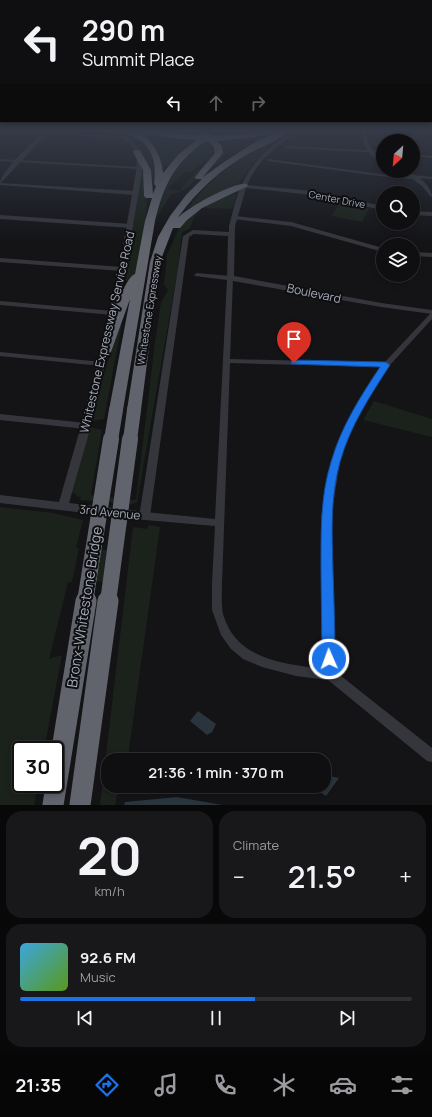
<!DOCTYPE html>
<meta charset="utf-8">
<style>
body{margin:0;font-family:Manrope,sans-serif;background:#18181a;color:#f1f3f6;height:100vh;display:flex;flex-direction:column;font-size:15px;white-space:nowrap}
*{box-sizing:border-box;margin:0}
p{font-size:13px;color:#9b9c9f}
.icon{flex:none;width:22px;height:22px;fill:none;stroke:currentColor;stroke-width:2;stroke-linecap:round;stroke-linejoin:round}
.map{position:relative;height:805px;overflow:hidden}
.sheet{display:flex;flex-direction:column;gap:6px;padding:6px;background:#080809;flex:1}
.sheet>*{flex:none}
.top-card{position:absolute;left:0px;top:0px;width:432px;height:122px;box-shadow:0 2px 6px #0003,0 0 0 1px #2f2f31;background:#0f0f11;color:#f1f3f6;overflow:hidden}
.needle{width:26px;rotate:206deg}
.tools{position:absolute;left:376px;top:134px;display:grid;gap:8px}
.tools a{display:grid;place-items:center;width:44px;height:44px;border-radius:50%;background:#0f0f11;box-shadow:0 2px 6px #0003,0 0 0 1px #2f2f31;font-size:20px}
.speed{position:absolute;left:12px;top:741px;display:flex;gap:8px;font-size:20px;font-weight:700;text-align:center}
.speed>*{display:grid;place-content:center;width:52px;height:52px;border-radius:50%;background:#0f0f11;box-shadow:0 2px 6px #0003,0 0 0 1px #2f2f31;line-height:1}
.speed .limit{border:2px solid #111;border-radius:6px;background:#fff;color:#111}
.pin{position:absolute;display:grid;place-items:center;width:34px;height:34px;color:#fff;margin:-41px -17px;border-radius:50% 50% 50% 0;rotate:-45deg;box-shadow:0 0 4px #0007}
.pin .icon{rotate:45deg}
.me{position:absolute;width:44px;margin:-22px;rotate:358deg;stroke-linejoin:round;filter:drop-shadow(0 0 3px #0008)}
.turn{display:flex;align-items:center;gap:14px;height:84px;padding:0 16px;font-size:18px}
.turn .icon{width:52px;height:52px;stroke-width:2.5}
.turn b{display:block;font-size:28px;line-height:34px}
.lanes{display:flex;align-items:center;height:38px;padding:0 16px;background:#0003;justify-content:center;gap:20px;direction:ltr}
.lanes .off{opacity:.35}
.big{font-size:30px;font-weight:600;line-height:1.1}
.sheet .widget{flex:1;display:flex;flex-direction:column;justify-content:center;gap:6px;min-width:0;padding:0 14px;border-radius:16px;background:#18181a}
.sheet .dial{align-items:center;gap:0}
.dial b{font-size:52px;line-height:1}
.song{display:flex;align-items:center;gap:12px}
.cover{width:48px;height:48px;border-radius:6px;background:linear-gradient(135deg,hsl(200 70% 55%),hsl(90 70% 35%))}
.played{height:4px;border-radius:2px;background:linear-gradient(90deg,#1a73e8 60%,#2f2f31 60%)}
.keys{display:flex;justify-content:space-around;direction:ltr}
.heat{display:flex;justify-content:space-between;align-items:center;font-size:22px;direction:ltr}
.sheet .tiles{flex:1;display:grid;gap:6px;grid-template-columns:1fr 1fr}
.widget:last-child{grid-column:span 2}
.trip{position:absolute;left:101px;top:753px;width:230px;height:40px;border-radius:16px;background:#0f0f11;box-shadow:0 2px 6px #0003,0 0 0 1px #2f2f31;font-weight:600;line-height:40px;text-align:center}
.tabs{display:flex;height:64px;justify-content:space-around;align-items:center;background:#060607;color:#9b9c9f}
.tabs .icon{width:28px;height:28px}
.tabs .selected{color:#1a73e8}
.tabs b{font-size:18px;color:#f1f3f6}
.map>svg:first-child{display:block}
.green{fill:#1a221b}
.water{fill:#2a343c}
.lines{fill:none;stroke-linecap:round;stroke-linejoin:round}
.minor{fill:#35363c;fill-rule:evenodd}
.tertiary{fill:#35363c;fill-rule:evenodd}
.motorway{fill:#61646d;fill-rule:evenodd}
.motorway-bridge-far3{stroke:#61646d;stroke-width:8}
.motorway-bridge-far2{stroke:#61646d;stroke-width:14}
.motorway-bridge-far1{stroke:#61646d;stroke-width:16}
.motorway-bridge{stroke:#61646d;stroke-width:21}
.route{fill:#1a73e8;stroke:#114b97}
.labels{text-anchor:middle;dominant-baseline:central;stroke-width:4;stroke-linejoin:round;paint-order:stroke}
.far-street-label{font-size:10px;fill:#a5abb8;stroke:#0f0f12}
.street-label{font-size:12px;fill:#a5abb8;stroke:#0f0f12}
.near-street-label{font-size:14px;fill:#a5abb8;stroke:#0f0f12}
</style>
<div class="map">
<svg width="432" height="805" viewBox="0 0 432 805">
<rect width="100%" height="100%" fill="#141417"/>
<path class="green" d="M111,130C115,130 120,129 123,130C135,134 152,147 154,159C156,170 154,179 152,190C150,159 139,142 111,130Z
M133,130L200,139L169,165L162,168L161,164Z
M228,130H265L250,133L216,135Z
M269,135L242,149L211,167L224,150L223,145L217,140H237L233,141L237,145L226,149L229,152L220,159L222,160C236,151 251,138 269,135Z
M207,140L211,141L216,151L190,173L185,172L167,189L179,191L194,174L214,157C202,171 191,192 171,194L156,219C167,179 172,163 207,140Z
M275,141L253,164L236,187L187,209C210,180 240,153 275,141Z
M143,170C145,177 147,185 147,192C147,214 141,263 131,282L125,280L141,176Z
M237,193L232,209L202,208L195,216L189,229L182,232L178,268L137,502L133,504L80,500L81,497L76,496V494L72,493L90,427L102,430L91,495L136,500L155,342L161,302L168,290L164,285L167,254L180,227L188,217L204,205Z
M340,202L369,208L362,222L332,216Z
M122,324L104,419L93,421L91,417L118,328Z
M374,401L432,419V437L363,420Z
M0,507L53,513L83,520L76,548H79L72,582H68L49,659L62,655L44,750H21V784H38L34,805H0Z
M149,525L160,527L128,757L152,760H108V786H151L136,794L129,789L117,795L115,805H100L133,527L147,529Z
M87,548L118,551L113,583L83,579Z"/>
<path class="water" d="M198,711L216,724L212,732L207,735L190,721Z
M324,775L339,778L326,796L318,791V786H324Z
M177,797L222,805H124L125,802Z"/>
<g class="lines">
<path class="minor" d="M0,130L124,136L126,137L124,138L0,132Z
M429,130H432V134H430Z
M287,146L383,151V153L285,148V147Z
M413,154L432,156V158L413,156Z
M0,159L139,167L141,168L139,169L0,161Z
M269,159L395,176H410L412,175L432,177V179L417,178L415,179L395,178L267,161V159Z
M0,183L135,191L138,193L135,195L0,185Z
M0,215L131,224L134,226L131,228L0,219Z
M235,216L291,222L383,248V252L291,226L233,219V217Z
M413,252L432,253V257L413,256Z
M0,258L122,267L125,269L122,271L0,262Z
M197,273L230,276L233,278L230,359L384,363L430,314L432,313V319L389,366L363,407L351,430L340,461L331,518L334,656L336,672L432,748V762L427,761L328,680L296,676L262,667L243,659L231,649L221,635L212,610V583L215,526L145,520L142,519L140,516L142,513L145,512L215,519L227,280L195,276L194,275ZM230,363L381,367L355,407L343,430L332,461L321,518L322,656L324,669C284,664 236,660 223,614C221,604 222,593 222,583Z
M0,301L113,311L116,313L113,315L0,305Z
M0,352L102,362L106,364L102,366L0,356Z
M0,414L86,423L90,426L86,429L0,420Z"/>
<path class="tertiary" d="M46,130H50L0,184C0,171 35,140 46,130Z
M106,130C111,129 115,131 121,134C137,142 143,154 142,172L125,274L115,322L111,324L107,322L118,274L136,172C140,141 125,143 106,130Z
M297,130H302C298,134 291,136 286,140C270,151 255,166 247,185L303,190L383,206V210L303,194L246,188L235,226L234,276L381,303L432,310V314L381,307L227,280L228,236L194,234L189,237L150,516L149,519L145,520L0,503V495L59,502L81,426L102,344L106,342L110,344L91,426L69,503L140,511L183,236L193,230L229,232V226C233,212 236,195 243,182C255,158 274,142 297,130Z
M362,130H366C367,144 371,152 383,159V163C368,157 362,145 362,130Z
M402,171C414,171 432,185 432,197L430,196L422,186Z
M413,211L432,212V216L413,215Z"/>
<path class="motorway" d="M123,130C146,127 162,153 163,173L179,154L197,140L172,138L137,132V130L205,136L238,135L271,130L275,132L255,137L217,141L222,146L223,153L202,178C220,165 271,127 292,130C282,139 260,147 248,154C220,170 198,190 179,216L178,218C186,208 236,181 247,184L248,186L202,208L187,220L180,228H173L160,262L141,410L139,413H129L127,410L150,262L158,237L170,216L186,195L202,179H196L195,177L215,153L214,147L208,141C203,142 197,147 193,151C170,170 162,193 155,221L123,410L121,413H111L109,410L130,299L111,352L105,356L99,352C103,339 124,277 135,274L145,221L152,198H146L144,196L143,170L133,152L134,150H140L151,170L153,194L156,186L154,184C156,167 155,152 140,140C134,137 128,134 123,130Z"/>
<path class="motorway-bridge-far3" d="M203,135L211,139"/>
<path class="motorway-bridge-far2" d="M111,440L116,410
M130,440L134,410"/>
<path class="motorway-bridge-far1" d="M85,602L111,439
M108,602L130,439"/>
<path class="motorway-bridge" d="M53,805L86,601
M80,805L108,601"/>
</g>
<linearGradient id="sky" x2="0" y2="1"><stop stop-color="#0b0b0d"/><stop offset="0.54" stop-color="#343a47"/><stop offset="1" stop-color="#343a47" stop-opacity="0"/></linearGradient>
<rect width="432" height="242" fill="url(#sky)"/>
<path class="route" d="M294,360L386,362L390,365C370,396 350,426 340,462C330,498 332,534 333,571C334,600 335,630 335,659L333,664L329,665L324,664L322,659C322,630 321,600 321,571C321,534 320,497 331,462C341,427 360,397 380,367L291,364V361Z"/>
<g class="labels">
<g class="far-street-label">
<text transform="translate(337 199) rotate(11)">Center Drive</text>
<text transform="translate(149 310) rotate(-81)">Whitestone Expressway</text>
</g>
<g class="street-label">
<text transform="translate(314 293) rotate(12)">Boulevard</text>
<text transform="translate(107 332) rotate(-77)">Whitestone Expressway Service Road</text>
<text transform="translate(110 512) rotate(6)">3rd Avenue</text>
</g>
<g class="near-street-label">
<text transform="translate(84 607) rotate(-81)">Bronx-Whitestone Bridge</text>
</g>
</g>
</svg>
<div class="tools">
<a><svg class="needle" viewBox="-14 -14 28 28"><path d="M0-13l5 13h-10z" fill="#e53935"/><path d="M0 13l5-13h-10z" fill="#9b9c9f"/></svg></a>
<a><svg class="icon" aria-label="search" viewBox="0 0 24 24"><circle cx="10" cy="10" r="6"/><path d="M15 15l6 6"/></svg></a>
<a><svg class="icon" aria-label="layers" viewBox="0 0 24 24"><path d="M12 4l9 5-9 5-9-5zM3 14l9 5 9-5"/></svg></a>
</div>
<div class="speed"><div class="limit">30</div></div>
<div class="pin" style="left:294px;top:363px;background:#d93025"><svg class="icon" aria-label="arrive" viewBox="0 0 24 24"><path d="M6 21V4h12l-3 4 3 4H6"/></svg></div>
<svg class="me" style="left:329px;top:659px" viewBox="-20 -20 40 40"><circle r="17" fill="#1a73e8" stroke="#fff" stroke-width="3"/><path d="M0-11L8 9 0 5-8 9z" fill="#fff"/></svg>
<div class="trip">21:36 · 1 min · 370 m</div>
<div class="top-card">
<div class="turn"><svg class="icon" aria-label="left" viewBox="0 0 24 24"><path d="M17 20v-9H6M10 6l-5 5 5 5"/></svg><div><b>290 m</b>Summit Place</div></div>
<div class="lanes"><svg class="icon" aria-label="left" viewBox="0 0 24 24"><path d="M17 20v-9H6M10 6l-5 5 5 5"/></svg><svg class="icon off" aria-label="ahead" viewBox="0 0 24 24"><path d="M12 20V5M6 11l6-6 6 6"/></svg><svg class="icon off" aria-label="right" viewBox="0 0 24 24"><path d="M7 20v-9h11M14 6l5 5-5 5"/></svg></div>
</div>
</div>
<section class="sheet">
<div class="tiles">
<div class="widget dial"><b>20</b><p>km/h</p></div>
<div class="widget"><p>Climate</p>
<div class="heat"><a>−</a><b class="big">21.5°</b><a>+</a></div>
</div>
<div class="widget">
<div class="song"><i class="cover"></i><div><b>92.6 FM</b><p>Music</p></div></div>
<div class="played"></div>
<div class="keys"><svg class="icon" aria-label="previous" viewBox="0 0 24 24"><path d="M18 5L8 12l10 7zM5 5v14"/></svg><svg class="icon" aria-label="pause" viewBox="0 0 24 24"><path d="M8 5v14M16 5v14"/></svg><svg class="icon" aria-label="next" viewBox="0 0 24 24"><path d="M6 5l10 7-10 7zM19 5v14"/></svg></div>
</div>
</div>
</section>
<nav class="tabs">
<b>21:35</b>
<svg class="icon selected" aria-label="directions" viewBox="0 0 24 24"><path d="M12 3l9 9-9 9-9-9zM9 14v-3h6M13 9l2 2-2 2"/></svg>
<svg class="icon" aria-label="music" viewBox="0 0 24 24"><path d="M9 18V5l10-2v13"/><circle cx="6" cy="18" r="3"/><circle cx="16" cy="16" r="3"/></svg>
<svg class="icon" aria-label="phone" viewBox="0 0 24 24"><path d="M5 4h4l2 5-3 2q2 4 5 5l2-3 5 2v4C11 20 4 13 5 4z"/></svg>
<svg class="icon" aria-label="climate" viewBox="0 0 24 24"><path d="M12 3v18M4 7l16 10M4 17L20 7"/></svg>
<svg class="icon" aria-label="car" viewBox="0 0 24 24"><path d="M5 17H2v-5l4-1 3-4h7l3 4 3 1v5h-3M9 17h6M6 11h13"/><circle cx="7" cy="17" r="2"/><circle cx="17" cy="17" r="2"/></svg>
<svg class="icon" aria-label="filters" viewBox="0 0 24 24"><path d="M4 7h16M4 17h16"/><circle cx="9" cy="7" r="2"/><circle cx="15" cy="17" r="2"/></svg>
</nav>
